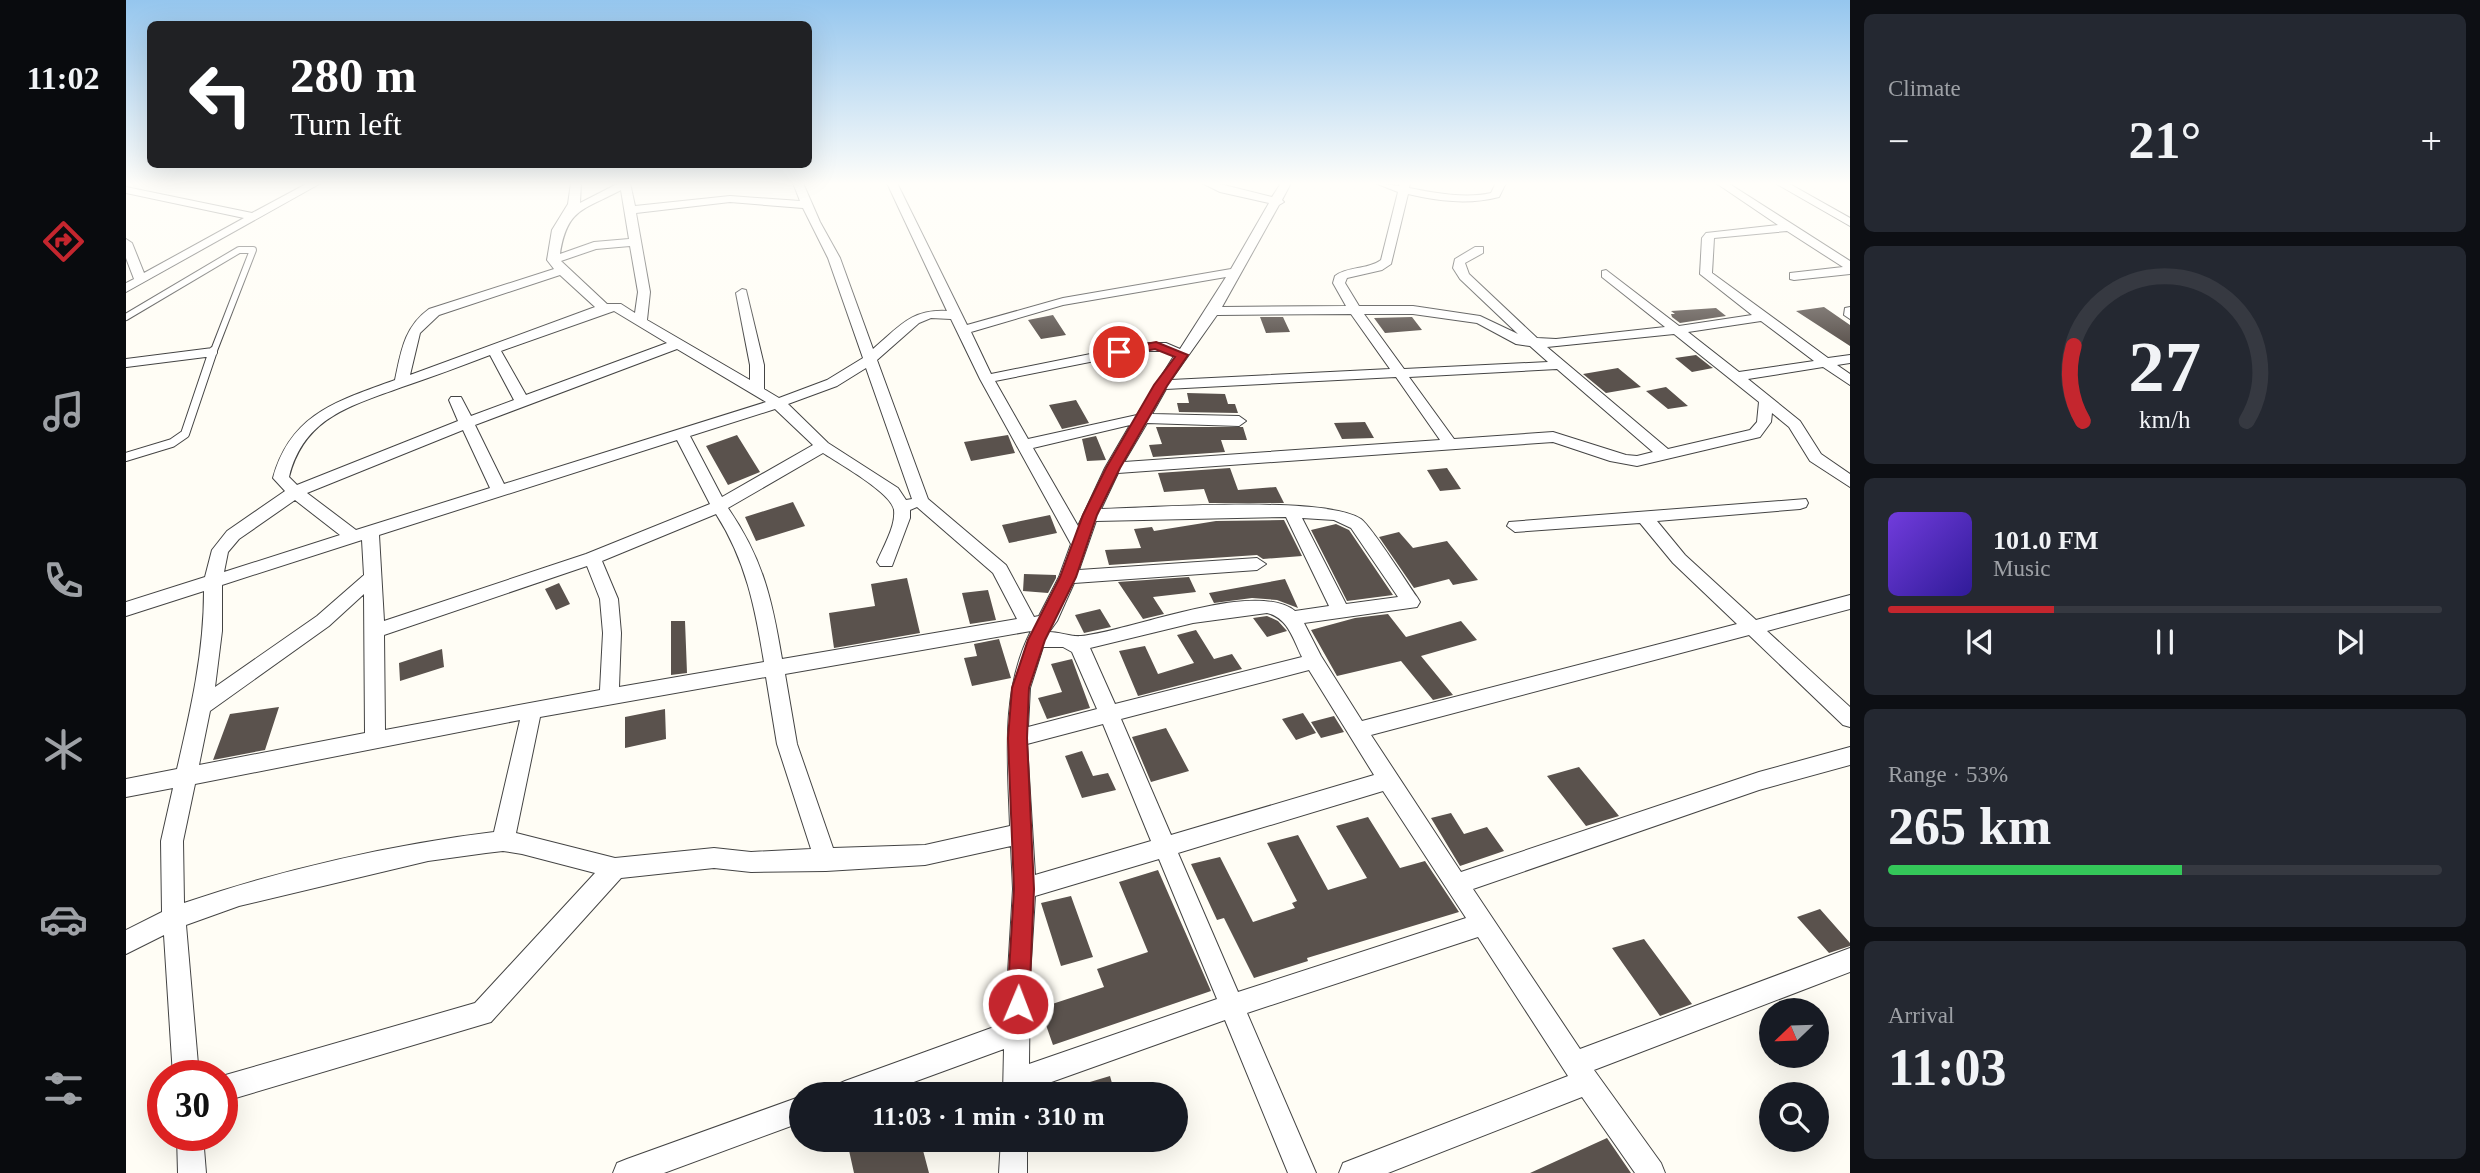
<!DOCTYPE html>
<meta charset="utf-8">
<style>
body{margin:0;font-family:"Times New Roman",serif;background:#242831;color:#f1f3f6;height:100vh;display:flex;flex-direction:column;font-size:26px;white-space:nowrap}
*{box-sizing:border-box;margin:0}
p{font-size:23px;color:#9ea1a6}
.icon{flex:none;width:38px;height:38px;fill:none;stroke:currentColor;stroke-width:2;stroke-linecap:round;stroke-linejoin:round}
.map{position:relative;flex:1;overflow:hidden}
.sheet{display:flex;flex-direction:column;gap:14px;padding:14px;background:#0d0f14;width:630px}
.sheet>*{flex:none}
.guide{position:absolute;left:21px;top:21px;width:665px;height:147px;border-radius:10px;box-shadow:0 7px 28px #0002;background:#202124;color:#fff;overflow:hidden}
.needle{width:46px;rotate:247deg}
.controls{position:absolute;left:1633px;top:998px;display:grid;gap:14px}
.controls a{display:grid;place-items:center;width:70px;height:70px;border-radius:50%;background:#171b24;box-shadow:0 7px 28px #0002;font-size:35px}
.speed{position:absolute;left:21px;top:1060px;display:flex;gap:14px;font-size:35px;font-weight:700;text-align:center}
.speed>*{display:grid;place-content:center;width:91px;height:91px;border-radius:50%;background:#171b24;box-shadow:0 7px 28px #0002;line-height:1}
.speed .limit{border:10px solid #d22;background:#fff;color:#111}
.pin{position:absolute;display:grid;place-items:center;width:60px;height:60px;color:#fff;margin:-30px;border:4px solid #fff;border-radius:50%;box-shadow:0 2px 7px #0007}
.me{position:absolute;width:77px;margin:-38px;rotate:1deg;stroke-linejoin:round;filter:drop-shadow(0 0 5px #0008)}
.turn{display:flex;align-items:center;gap:24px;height:147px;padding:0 28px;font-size:32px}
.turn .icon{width:91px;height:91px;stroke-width:2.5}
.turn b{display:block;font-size:49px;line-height:60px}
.big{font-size:52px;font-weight:700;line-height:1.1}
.sheet .widget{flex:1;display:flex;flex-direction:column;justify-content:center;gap:10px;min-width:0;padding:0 24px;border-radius:10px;background:#242831}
.sheet .dial{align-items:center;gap:0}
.dial svg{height:182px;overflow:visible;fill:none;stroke:#363941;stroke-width:7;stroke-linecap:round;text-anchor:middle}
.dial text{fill:#f1f3f6;stroke:none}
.song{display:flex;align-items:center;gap:21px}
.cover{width:84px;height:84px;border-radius:10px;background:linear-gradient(135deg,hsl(260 70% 55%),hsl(250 70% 35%))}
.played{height:7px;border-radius:4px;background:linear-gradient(90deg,#c4262e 30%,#363941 30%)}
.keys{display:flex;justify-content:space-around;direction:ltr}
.heat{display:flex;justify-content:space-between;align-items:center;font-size:38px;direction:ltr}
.charge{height:10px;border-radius:5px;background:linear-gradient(90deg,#34c759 53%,#363941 0)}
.trip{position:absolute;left:663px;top:1082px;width:399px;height:70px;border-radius:35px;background:#171b24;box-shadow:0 7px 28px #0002;font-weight:700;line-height:70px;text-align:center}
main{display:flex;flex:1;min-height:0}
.tab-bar{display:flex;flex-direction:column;width:126px;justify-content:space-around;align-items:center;background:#090b0e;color:#9ea1a6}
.tab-bar .icon{width:49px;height:49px}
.tab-bar .selected{color:#c4262e}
.tab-bar b{font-size:32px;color:#f1f3f6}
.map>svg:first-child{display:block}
.building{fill:#5a524d}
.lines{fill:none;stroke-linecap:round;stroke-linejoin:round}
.service-far1-casing{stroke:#444;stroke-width:8}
.service-casing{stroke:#444;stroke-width:10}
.minor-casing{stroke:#444;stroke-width:2}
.service-far1{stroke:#fff;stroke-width:6}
.service{stroke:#fff;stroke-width:8}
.minor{fill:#fff;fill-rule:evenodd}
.route{fill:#c4262e;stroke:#7f191e;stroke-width:2}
</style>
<main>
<nav class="tab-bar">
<b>11:02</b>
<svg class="icon selected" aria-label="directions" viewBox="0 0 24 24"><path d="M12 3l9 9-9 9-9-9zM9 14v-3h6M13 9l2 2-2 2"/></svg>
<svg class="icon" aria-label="music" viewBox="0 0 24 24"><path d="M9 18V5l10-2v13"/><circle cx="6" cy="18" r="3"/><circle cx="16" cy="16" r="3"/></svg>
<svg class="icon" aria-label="phone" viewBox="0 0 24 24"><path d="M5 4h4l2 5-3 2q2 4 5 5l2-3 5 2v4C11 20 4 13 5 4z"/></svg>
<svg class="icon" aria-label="climate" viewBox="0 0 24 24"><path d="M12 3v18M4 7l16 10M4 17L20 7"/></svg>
<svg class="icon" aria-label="car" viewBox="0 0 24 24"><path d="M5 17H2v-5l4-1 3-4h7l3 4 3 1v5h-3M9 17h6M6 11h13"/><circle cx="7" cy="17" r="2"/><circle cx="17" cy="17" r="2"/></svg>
<svg class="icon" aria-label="filters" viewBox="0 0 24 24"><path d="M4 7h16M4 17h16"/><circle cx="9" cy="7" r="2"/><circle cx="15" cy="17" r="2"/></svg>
</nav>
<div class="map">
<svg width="1724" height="1173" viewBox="0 0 1724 1173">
<rect width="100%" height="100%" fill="#fffdf5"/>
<path class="building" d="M1698,307L1724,325V346L1670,311Z
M1590,308L1600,316L1554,323L1546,317L1545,314H1549L1545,311Z
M927,315L940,335L915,339L902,320Z
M1134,317H1157L1164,332L1140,333Z
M1286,317L1296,330L1259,333L1248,318Z
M1570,355L1584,366L1587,368L1566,372L1549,358Z
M1492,368L1515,387L1480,393L1457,374Z
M1540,387L1562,406L1542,409L1520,391Z
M1061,393L1099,394L1102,404H1109L1112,413L1053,412L1051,403H1063Z
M950,400L963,423L936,429L923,405Z
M1239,422L1248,438L1216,439L1208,423Z
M1030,427H1117L1121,440H1095L1099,452L1027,457L1023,445L1036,444Z
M611,435L634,472L602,485L580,446Z
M882,435L889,453L845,461L838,442Z
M970,436L980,460L961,461L956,439Z
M1104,468L1112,490L1150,487L1158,503H1083L1078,489L1038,492L1032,473Z
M1321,468L1335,489L1314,491L1301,470Z
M667,502L679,526L630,541L619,517Z
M924,515L931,533L883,543L876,525Z
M1158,520L1176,556L1137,559L1131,555L983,565L979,550L1015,548L1008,529L1026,527L1028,531L1090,521Z
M1210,524L1223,530L1267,595L1221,601L1185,530Z
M1273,532L1287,548L1321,541L1352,580L1327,585L1323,579L1288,588L1253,537Z
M898,574L930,575V578L922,593L897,591Z
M1063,577L1070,592L1027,597L1038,614L1017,619L992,582Z
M781,578L794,633L708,648L703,613L749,606L745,584Z
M1159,579L1172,608L1151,600L1126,598L1088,603L1083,593Z
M433,583L444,604L430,610L419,589Z
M862,590L870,620L844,624L836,593Z
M974,609L985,627L958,633L949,615Z
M1262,614L1280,637L1335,621L1351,640L1295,656L1327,695L1307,700L1275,661L1211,676L1185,630L1229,618Z
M1141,616L1152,621L1161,631L1141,637L1127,618Z
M545,621H559L561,673L545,675Z
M1070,630L1088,659L1106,654L1116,669L1012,696L993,651L1019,646L1032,674L1068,663L1051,635Z
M873,639L885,678L846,686L838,658L851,656L848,644Z
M316,649L318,667L274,681L273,663Z
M946,659L964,708L921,719L912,698L936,692L925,664Z
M153,707L139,750L87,760L104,714Z
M539,709L540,739L499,748V717Z
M1177,713L1190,733L1170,740L1156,719Z
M1208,716L1218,732L1195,738L1185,722Z
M1040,728L1063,771L1025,782L1006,737Z
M956,751L967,776L982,773L990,790L956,798L939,756Z
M1453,767L1493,816L1460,826L1421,776Z
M1325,813L1338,834L1361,827L1378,851L1334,866L1305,818Z
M1242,817L1274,868L1299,861L1333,912L1181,958L1182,961L1128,978L1098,918L1091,920L1065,864L1094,857L1127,922L1169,908L1166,903L1171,901L1141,843L1172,835L1202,890L1241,878L1210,826Z
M1032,870L1085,991L927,1045L914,1008L978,987L971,969L1022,952L993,882Z
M945,896L967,957L935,966L915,903Z
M1694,909L1724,943V946L1703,953L1671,917Z
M1518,939L1566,1004L1534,1016L1486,948Z
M984,1076L989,1094H938L937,1090Z
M1481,1138L1505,1173H1404Z
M740,1139H794L803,1173H728L722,1146Z"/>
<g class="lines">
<defs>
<path id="service-far1" d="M0,317L113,250H127L87,353
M80,353L87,352"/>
<path id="service" d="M0,363L87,352
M0,457L46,443L59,434L87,351"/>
<path id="minor" d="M182,183H195L0,292V283L8,279L0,258V239L6,243L18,273L118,218L0,193V187L126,213Z
M445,183H455L454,203L493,183H504L509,206L604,196L674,201L667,183H677L694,222L714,258L747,349C773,327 785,309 821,311L761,183H771L841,325L937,298L1105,269L1143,203L1094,192L1076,183H1090L1146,197L1155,183H1165L1156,200L1158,202L1153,205L1096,307L1220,306L1207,283L1209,276C1222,266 1241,270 1255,260L1272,192L1249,183L1273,186L1274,183H1284L1283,188C1309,193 1339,199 1365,193L1370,183H1380L1373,197C1342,205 1312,201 1282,194L1265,264L1256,270L1221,278L1219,283L1233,306H1287L1354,316L1392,334L1334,279L1327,268L1329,259L1349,247H1357V253L1339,263L1343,274L1411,338L1430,339L1539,327L1476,277V271L1480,270L1553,326L1626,315L1574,274L1576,238L1580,233L1652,225L1590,183H1602L1724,261V274L1668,280L1664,279V273L1717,267L1661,231L1588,238L1586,273L1702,358L1724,355V363L1711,365L1724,374V385L1697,367L1622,379L1674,421L1695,454L1724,474V487L1684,461L1663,427L1646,413L1645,422L1634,437L1511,466L1484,461L1427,442L992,473L975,509C1027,508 1198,495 1235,519C1246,527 1281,583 1291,597L1294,602L1291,607L1178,623L1195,656L1236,721L1611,624L1547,563L1514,523L1389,532L1381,526L1383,522L1680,499L1682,503L1680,507L1674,509L1531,521L1559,555L1630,620L1724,595V609L1641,631L1724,707V727L1717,725L1623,635L1245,735L1335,872L1633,772L1724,747V765L1633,790L1347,889L1454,1049L1724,948V972L1468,1070L1535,1163L1539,1173H1509L1456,1097L1262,1173H1213L1217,1163L1442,1076L1352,937L1121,1013L1190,1173H1162L1099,1020L903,1090V1094H877L878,1049L755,1094H706L710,1085L719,1081L879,1023L887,889L885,846L799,865L700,871L625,872L588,868L495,878L365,1022L96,1102V1076L349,1003L469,873L396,854L377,851L360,853L302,861L113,906L60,925L73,1076H47L38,935L0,954V930L36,912L35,841L47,788L0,797V779L51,769C65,709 78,653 78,591L0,616V602L79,577L86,550L101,531L159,491L147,478C165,413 212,401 269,380C275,352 278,327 303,309L428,269L421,260L426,230L442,204ZM495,190L503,239L468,242L434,254C441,208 458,210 495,190ZM604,202L677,208L702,258L737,358L701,380L653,398L638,389V365L620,290L616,289L610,293L624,365V380L521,320L524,292L510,213ZM504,246L512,292L509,313L495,304H481L435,261L470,249ZM434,275L469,307L284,375L294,333L313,315ZM1100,277L1054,349L1040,343H1019L865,374L845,332L937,305ZM488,311L541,343L400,395L375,351ZM1225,314L1264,369L1045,380L1091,315ZM1238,314H1287L1351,323L1390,344L1404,346L1422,362L1278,369ZM805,318L825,319L854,379L945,544L933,577L913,616L908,617L880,565L802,499L751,360L793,323ZM1635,321L1688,361L1613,372L1562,332ZM1548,334L1633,402L1631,422L1624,430L1542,449L1421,347ZM551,349L640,402L378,484L349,425ZM1019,351H1038L1048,356L1011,415L902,439L869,381ZM364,355L388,400L345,416L335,397H325L323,400L332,421L171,485L163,477C178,417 225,406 276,387C306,377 335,366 364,355ZM740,368L786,499L780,500L772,488L702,443L662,404L711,386ZM1431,369L1527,452L1511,456L1500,455L1427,432L1328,439L1283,377ZM1270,377L1314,440L998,462L1021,423L1113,426L1120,421L1113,416L1026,414L1040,389ZM649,409L687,445L596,497L564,436ZM1004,425L979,468L952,526L907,448ZM337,430L364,488L230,530L181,493ZM551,440L584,504L460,554L258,621L253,535ZM697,453C712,463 766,493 768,510C770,526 757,547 751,562L754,566H766L784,518V510L791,507L867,573L891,619L656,659C646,599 637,559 602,508ZM169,500L214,535L98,572L102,552L113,539ZM590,514C620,561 629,607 638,662L493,687L495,633L492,599L476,561ZM1160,517L1203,606L1169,611C1129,579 1005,631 955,636C945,637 934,632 923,632L931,621L948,583L1131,570L1140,564L1131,558L953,570L970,521ZM1176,518L1208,520L1225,528L1272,597L1220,604ZM236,540L238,575L191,616L89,687L96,631V585ZM461,566L474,599L477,633L474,690L259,730L258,635ZM238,594L239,733L73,765L84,711L203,626ZM1141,613C1162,618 1167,639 1176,657L989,704L964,648L1067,623ZM905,631C874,692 882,760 884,826L799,845L707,848L671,744L659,674ZM917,647H937L946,652L971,709L902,727L904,688ZM1183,670L1248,775L1045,835L995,719ZM640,677L651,744L685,849L625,852L588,848L489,858L390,833L414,717ZM394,720L368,832C268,844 154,870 58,903L57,841L69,784ZM977,724L1025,841L909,875L901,744ZM1257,791L1340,918L1112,992L1052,853ZM1033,859L1091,999L903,1064L904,977L909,896Z
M1649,183H1662L1724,218V226Z
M1724,307V319L1718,315L1719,308Z
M676,1096V1122L538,1173H487L491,1163L501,1159Z
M51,1136H77L80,1173H52Z
M875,1139H901V1173H873Z"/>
</defs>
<use href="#service-far1" class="service-far1-casing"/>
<use href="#service" class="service-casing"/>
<use href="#minor" class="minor-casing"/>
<use href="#service-far1" class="service-far1"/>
<use href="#service" class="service"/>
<use href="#minor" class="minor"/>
</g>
<linearGradient id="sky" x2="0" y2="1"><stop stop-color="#95c6ee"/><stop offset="0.53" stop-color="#fffefa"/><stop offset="1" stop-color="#fffefa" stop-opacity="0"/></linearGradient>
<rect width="1724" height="347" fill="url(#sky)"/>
<path class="route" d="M1030,342L1062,355L1041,386L994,468L971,515L950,577L919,640L903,688L901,738L908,889L903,1004L900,1012L892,1015L884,1012L881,1004L888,889L882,738L886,688L902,640L934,577L957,515L980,468L1028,385L1049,357L1029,349L993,356L986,352L993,349Z"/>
</svg>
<div class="controls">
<a><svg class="needle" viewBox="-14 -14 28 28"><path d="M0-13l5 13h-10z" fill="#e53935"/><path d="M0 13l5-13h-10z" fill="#9ea1a6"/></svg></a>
<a><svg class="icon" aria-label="search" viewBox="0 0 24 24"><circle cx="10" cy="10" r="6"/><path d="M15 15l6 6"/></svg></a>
</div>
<div class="speed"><div class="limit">30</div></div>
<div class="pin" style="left:993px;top:352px;background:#d93025"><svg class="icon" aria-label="arrive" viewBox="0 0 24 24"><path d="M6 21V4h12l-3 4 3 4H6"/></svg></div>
<svg class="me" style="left:892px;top:1004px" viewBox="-20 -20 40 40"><circle r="17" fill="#c4262e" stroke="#fff" stroke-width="3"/><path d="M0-11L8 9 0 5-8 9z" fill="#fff"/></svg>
<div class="trip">11:03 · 1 min · 310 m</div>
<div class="guide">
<div class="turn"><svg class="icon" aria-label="left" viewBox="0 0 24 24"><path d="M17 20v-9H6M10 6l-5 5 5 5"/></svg><div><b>280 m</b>Turn left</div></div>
</div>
</div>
<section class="sheet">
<div class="widget"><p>Climate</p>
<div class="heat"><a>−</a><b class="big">21°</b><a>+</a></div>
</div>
<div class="widget dial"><svg viewBox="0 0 100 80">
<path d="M14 69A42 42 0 1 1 86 69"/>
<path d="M14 69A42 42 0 0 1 10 36" stroke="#c4262e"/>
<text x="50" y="56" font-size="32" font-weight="700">27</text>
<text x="50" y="72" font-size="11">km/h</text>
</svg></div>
<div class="widget">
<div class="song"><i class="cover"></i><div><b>101.0 FM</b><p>Music</p></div></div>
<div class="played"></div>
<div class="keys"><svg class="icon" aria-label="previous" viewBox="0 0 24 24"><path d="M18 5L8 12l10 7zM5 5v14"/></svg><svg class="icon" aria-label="pause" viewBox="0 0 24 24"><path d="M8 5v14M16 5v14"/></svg><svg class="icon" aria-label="next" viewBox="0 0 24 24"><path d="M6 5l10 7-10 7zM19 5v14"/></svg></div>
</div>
<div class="widget"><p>Range · 53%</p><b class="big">265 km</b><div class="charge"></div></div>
<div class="widget"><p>Arrival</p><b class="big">11:03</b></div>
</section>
</main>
